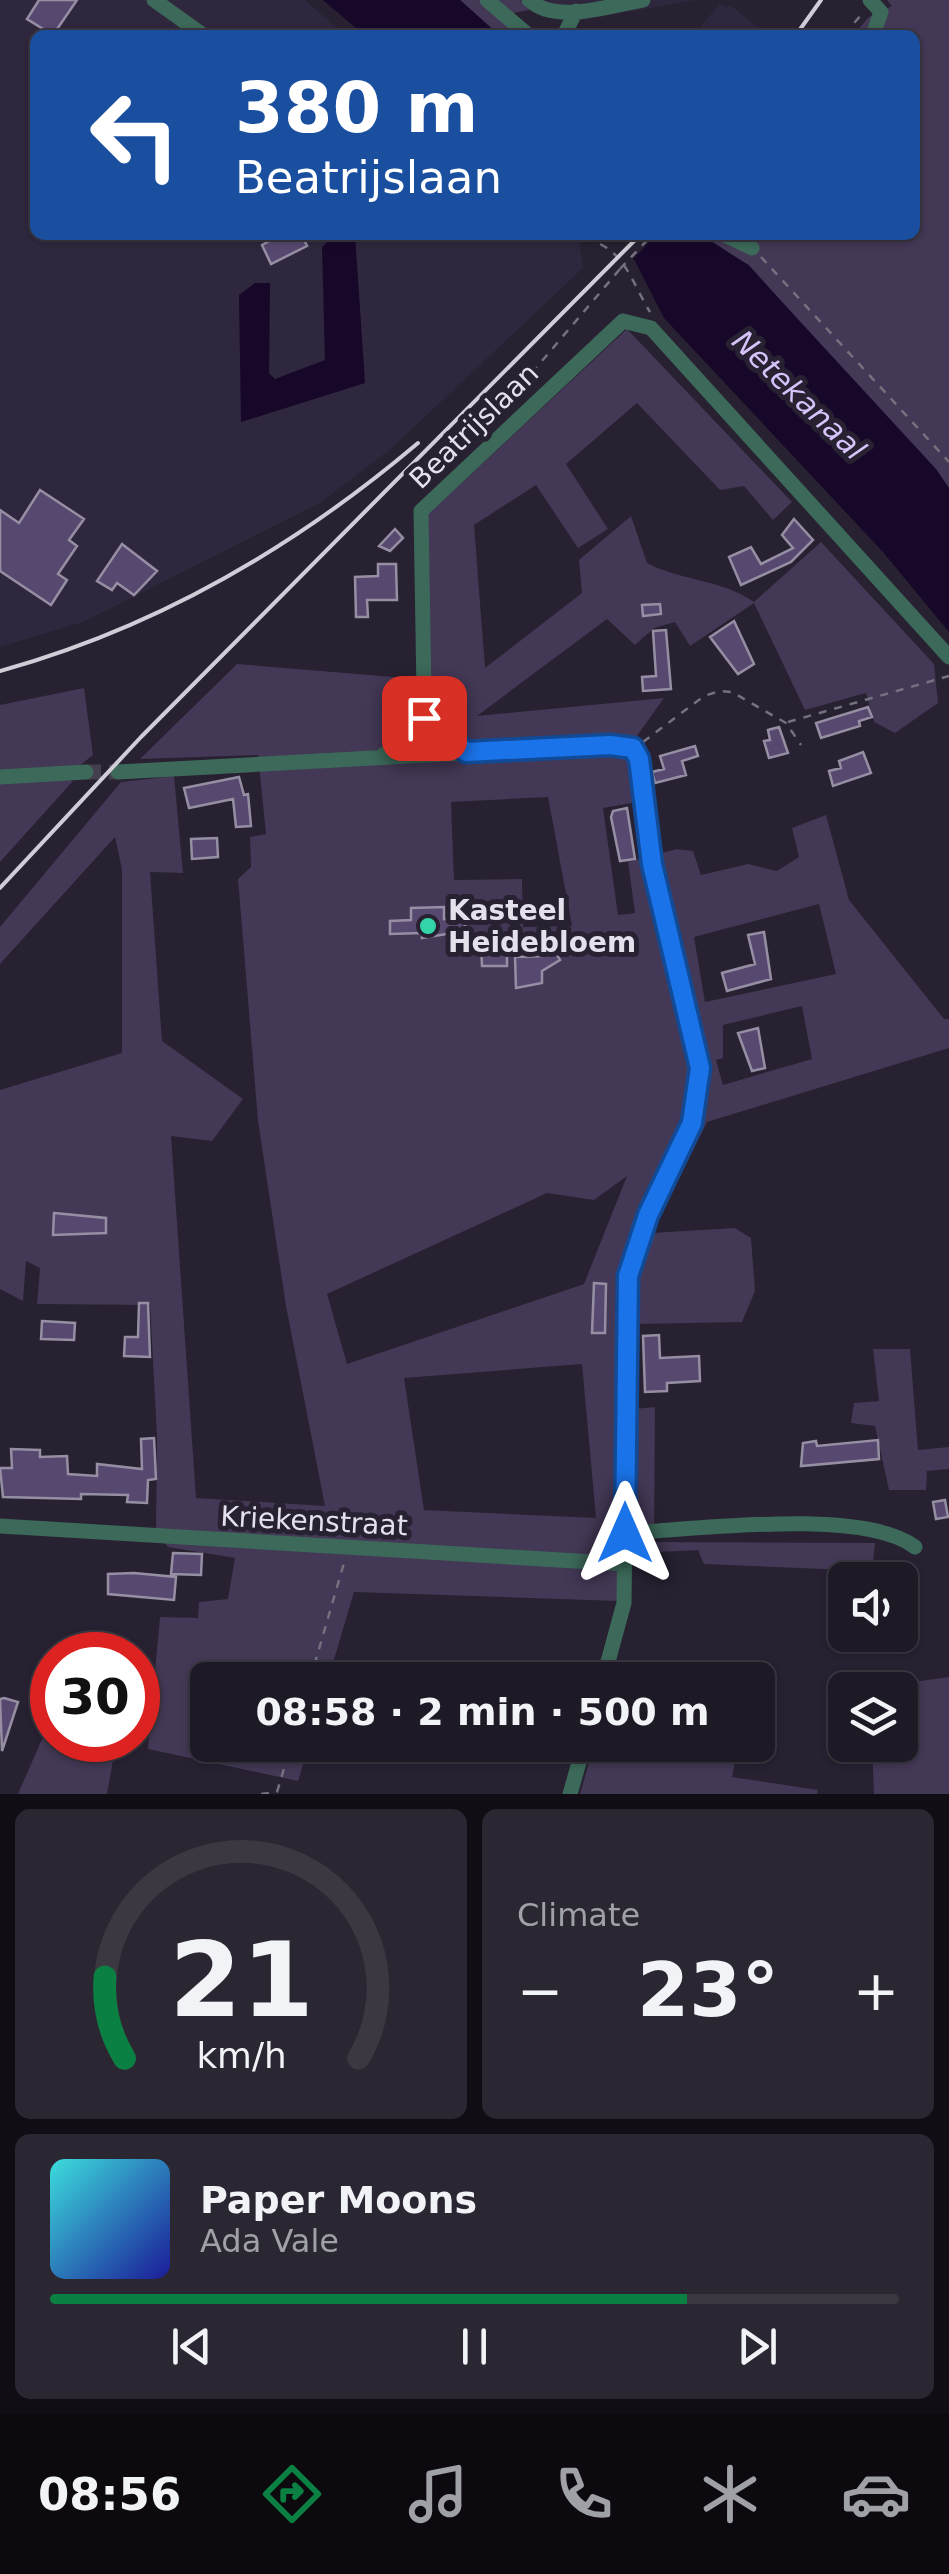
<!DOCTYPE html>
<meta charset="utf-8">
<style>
body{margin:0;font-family:"DejaVu Sans",sans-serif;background:#2a2632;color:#f1f3f6;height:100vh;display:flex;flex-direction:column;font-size:38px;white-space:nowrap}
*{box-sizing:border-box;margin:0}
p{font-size:32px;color:#a0a0a7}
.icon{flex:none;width:55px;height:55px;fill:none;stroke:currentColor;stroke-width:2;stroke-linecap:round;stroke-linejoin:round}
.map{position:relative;height:1794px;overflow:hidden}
.sheet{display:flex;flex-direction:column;gap:15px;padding:15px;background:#100e14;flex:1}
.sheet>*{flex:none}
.banner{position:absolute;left:30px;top:30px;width:890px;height:210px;border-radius:15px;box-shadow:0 2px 8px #0004,0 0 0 2px #3b3842;background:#1a4fa0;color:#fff;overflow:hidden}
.tools{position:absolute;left:828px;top:1562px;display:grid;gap:20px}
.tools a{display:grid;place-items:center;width:90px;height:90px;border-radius:15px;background:#1d1925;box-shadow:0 2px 8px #0004,0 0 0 2px #3b3842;font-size:50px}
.speed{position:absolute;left:30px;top:1632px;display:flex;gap:20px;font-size:50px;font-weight:700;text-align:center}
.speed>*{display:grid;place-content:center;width:130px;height:130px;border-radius:50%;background:#1d1925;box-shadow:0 2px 8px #0004,0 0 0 2px #3b3842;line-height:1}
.speed .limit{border:15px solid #d22;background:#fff;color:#111}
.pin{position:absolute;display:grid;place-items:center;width:85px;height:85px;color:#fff;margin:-42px;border-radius:20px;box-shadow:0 5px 15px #0006}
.me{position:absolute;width:110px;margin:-55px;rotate:0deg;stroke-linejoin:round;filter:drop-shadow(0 0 8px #0008)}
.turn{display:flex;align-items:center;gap:35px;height:210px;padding:0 40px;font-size:45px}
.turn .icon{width:130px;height:130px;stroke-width:2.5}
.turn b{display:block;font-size:70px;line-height:85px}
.big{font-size:75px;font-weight:600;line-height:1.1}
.sheet .tile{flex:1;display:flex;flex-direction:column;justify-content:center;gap:15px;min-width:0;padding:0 35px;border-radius:15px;background:#2a2632}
.sheet .dial{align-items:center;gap:0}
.dial svg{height:260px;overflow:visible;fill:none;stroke:#3b3842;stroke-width:7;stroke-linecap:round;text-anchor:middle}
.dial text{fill:#f1f3f6;stroke:none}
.song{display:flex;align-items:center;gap:30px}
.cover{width:120px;height:120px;border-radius:15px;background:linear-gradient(135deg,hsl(180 70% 55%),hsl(240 70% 35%))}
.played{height:10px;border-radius:5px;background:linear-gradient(90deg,#0b8043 75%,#3b3842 75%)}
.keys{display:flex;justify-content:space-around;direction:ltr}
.heat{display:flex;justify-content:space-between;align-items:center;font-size:55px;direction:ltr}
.sheet .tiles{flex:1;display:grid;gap:15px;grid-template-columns:1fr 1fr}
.tile:last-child{grid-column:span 2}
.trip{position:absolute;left:190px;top:1662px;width:585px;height:100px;border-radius:15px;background:#1d1925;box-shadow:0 2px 8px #0004,0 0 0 2px #3b3842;font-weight:600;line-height:100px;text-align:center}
.tab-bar{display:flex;height:160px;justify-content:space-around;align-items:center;background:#0c0a0f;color:#a0a0a7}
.tab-bar .icon{width:70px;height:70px}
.tab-bar .selected{color:#0b8043}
.tab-bar b{font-size:45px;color:#f1f3f6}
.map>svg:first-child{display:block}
.built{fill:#2f273d}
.green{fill:#433855;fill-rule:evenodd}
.water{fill:#170729}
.pier{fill:#272131}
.building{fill:#57486f;stroke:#968fa4;stroke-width:2.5}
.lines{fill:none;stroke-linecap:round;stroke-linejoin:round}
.minor-tunnel{stroke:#443e4d;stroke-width:15;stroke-dasharray:15 8;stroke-linecap:butt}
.path{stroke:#76717f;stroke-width:2.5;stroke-dasharray:8 8;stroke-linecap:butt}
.minor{stroke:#3c6959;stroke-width:15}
.rail{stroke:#d1cdd8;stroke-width:4}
.path-bridge{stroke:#76717f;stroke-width:2.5;stroke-dasharray:8 8;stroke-linecap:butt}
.route-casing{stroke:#114b97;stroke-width:25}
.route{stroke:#1a73e8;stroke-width:18}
.poi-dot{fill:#33d4a8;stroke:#272131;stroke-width:4}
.labels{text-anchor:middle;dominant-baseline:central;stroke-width:10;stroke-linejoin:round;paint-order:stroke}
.street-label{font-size:28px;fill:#e5e1ec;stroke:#272131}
.poi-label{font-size:28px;font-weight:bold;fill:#e5e1ec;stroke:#272131;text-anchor:start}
.water-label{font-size:30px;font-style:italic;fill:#d6c3f9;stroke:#272131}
</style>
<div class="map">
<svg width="949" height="1794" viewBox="0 0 949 1794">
<rect width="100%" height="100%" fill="#272131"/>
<path class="built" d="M0,0H305L345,35H35V235H563L579,240L583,268L392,448L320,503L83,622L0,647Z
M520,0H696L576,21L542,17Z
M720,3L727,8L730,5L765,33L694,35Z"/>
<path class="green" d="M460,0H520L529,10L502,15L523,35H499Z
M887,0H949V488L749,265L697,235H915V35H853L869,17L892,6Z
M627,329L792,502L773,520L744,486L720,490L637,403L566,464L608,529L578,548L536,485L474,525L485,668L582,593L579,560L631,516L647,563C682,581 721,579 754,602L821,542L934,664L938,703L895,733L874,722L866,693L805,710L754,603L690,646L675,622L654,628L635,645L607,619L477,716L664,698L634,740L637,802L603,808L618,915L635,913L628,862L677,849L693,851L701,875L748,864L777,871L799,857L792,828L826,815L849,900L944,1019H949V1048L707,1122L652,1233L735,1228L751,1238L755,1291L742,1322L635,1324L634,1409L655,1407L654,1542L875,1543L872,1571L704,1564L698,1550L621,1554L619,1601L354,1592L328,1680H208V1745H309L298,1781L148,1749L160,1617L198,1618L199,1602L228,1599L235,1558L168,1547L156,1533L157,1436L150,1305L37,1304L40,1268L26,1261L23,1301L0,1289V1090L122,1053V869L115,837L0,964V927L121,782L174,776L183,873L150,872L162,1041L243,1099L212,1141L171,1136L196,1498L325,1506L286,1306L258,1121L238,879L251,867L250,837L266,834L258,755L140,759L237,664L430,680L424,518ZM548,797L572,926L523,927L522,879L454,880L451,802ZM819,904L836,974L705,1002L694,937ZM802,1006L812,1059L723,1085L716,1060L723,1058V1025ZM627,1176L584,1284L347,1364L327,1294L547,1193L594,1200ZM582,1364L596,1518L424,1510L404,1378Z
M84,688L93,755L63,779L73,781L0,862V705Z
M873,1349H910L918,1450L949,1447V1469L927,1471L926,1490H889L875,1426L851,1423L854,1403L879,1401Z
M617,1661L695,1680H612Z
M949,1677V1794H874L872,1745H900V1690L869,1688Z
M42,1739L114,1755L107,1794H18Z
M594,1745H738L732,1777L818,1790L817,1794H580Z"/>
<path class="water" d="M323,0H460L499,35H364Z
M335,235H355L365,383L241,422L239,295L255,283H270L269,373L275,379L325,360L322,247Z
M606,235H702L748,265L936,469L949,488V632L883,552L664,318L635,261Z"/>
<path class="pier" d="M619,235H656L629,263L610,244Z"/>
<path class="building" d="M39,0H77L53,35L27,19Z
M281,235H302L307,246L271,264L262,245Z
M40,490L84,519L69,540L77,546L58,574L67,580L51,605L0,571V510L19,523Z
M794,519L813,540L791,562L741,585L729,557L751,547L761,564L793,548L782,535Z
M395,529L403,538L390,551L379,546Z
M122,544L157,571L134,595L117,583L112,590L97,581Z
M378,564H396L397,600H367L368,617H356L355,577L378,576Z
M660,604L661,614L643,616L642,605Z
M734,621L754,664L738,674L710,637Z
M666,630L671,689L643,691L642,677L656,676L653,631Z
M868,707L872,717L859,721L860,726L821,738L816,723Z
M779,727L788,753L769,758L764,741L770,740L768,730Z
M695,746L698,756L682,761L686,775L655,783L652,772L664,769L660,756Z
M863,752L871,773L833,786L829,771L841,768L839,761Z
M239,777L244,795L248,794L251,826L236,827L233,799L189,808L184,788Z
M627,808L635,859L620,861L611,817L613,811Z
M217,838L218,857L192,859L191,839Z
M444,907V919L465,920V931L422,938V933L390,934V921L411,920V908Z
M764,932L771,979L727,991L722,973L755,964L748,935Z
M481,942H507V966H482Z
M554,949L560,960L542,971V983L516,988L515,957L542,956Z
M758,1028L765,1068L752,1071L738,1033Z
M54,1213L106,1218V1233L53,1235Z
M594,1283L606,1284L605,1333H592Z
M139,1303H148L150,1357L124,1356L125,1337H138Z
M42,1321L75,1323L74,1340L41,1339Z
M659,1335L660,1358L699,1356L700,1381L667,1383V1391L645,1392L643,1336Z
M154,1438L156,1479L148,1480L147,1503L127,1502L128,1495L81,1494V1499L3,1497L0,1468H12L11,1449L40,1450V1457L67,1456L68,1474L97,1476V1464L142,1469L141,1439Z
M878,1440L879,1459L801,1466L803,1443L816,1441L817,1446Z
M945,1500L948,1517L936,1519L933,1502Z
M173,1553L202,1554L201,1575L171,1574Z
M134,1573L176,1577L174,1600L108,1594V1574Z
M88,1636H102L100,1655H87Z
M4,1698L18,1702L2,1751L0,1699Z"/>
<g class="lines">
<path class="minor-tunnel" d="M86,772H118"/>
<path class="path" d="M844,35L861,15
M585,239C624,247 631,281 650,312
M761,257L949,462
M480,434L620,269
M788,722L949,676
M643,742L704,696L720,691L732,692L786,723L801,745
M310,1680L344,1563
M261,1794L277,1792L291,1745"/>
<path class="minor" d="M154,0L203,35
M487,0L528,35
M529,0C557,25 610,5 643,0
M870,0L881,12L873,35
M564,35L576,11
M725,235L752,248
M424,713L466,751
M425,754L421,511L623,321L651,328L949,657
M383,755L408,738L424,718
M118,772L610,745L637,753L652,864L700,1067L692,1123L648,1215L628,1276L624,1603L603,1680
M0,777L86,772
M0,1526L625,1564
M625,1533C692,1530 863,1507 915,1547
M570,1794L584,1745"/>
<path class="rail" d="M796,35L821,0
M0,671C156,628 295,547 418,443
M0,888L141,737L640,235"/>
<path class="path-bridge" d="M620,269L652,235"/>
</g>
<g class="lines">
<defs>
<path id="route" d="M424,718V713L466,752L610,745L633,748L639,759L652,864L700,1068L692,1123L648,1215L628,1276L625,1533"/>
</defs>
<use href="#route" class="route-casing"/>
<use href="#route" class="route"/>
</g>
<circle class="poi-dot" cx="428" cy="926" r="10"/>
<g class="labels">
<g class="street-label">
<text transform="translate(474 426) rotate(-44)">Beatrijslaan</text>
<text transform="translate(314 1521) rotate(3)">Kriekenstraat</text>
</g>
<g class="poi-label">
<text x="448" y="910">Kasteel<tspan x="448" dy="32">Heidebloem</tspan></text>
</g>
<g class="water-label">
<text transform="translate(799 395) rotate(44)">Netekanaal</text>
</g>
</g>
</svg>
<div class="tools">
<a><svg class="icon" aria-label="sound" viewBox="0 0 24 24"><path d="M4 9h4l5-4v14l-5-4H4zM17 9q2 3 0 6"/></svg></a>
<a><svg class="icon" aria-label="layers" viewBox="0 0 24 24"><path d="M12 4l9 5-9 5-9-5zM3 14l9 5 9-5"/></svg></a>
</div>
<div class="speed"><div class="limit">30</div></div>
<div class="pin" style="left:424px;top:718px;background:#d93025"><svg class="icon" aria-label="arrive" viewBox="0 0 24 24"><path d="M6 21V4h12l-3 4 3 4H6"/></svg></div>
<svg class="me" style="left:625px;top:1533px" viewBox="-20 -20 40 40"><path d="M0-17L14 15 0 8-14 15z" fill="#1a73e8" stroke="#fff" stroke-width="4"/></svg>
<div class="trip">08:58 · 2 min · 500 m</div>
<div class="banner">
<div class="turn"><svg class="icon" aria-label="left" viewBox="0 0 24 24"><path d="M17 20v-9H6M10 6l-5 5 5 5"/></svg><div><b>380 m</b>Beatrijslaan</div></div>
</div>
</div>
<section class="sheet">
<div class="tiles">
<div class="tile dial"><svg viewBox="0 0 100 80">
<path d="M14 69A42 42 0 1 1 86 69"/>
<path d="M14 69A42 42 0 0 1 8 44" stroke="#0b8043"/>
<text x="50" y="56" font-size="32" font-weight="700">21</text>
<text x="50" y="72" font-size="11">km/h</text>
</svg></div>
<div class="tile"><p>Climate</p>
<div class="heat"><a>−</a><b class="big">23°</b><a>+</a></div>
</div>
<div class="tile">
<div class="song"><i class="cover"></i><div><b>Paper Moons</b><p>Ada Vale</p></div></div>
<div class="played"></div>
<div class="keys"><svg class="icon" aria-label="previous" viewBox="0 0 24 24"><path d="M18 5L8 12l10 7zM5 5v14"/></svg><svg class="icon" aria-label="pause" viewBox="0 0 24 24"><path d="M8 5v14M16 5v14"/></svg><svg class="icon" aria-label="next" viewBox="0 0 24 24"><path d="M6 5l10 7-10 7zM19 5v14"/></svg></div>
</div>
</div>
</section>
<nav class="tab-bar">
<b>08:56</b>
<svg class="icon selected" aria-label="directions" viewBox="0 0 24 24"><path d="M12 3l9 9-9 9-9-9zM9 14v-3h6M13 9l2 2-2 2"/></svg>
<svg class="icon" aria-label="music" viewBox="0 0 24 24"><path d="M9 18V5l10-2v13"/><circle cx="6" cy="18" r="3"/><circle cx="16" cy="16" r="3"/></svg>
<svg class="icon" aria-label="phone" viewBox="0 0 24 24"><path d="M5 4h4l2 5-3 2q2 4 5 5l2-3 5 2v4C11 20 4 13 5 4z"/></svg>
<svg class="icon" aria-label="climate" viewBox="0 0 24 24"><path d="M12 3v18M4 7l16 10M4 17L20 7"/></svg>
<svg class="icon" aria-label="car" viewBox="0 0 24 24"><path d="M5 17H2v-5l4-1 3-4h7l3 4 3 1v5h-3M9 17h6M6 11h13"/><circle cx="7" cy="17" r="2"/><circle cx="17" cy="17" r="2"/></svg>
</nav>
